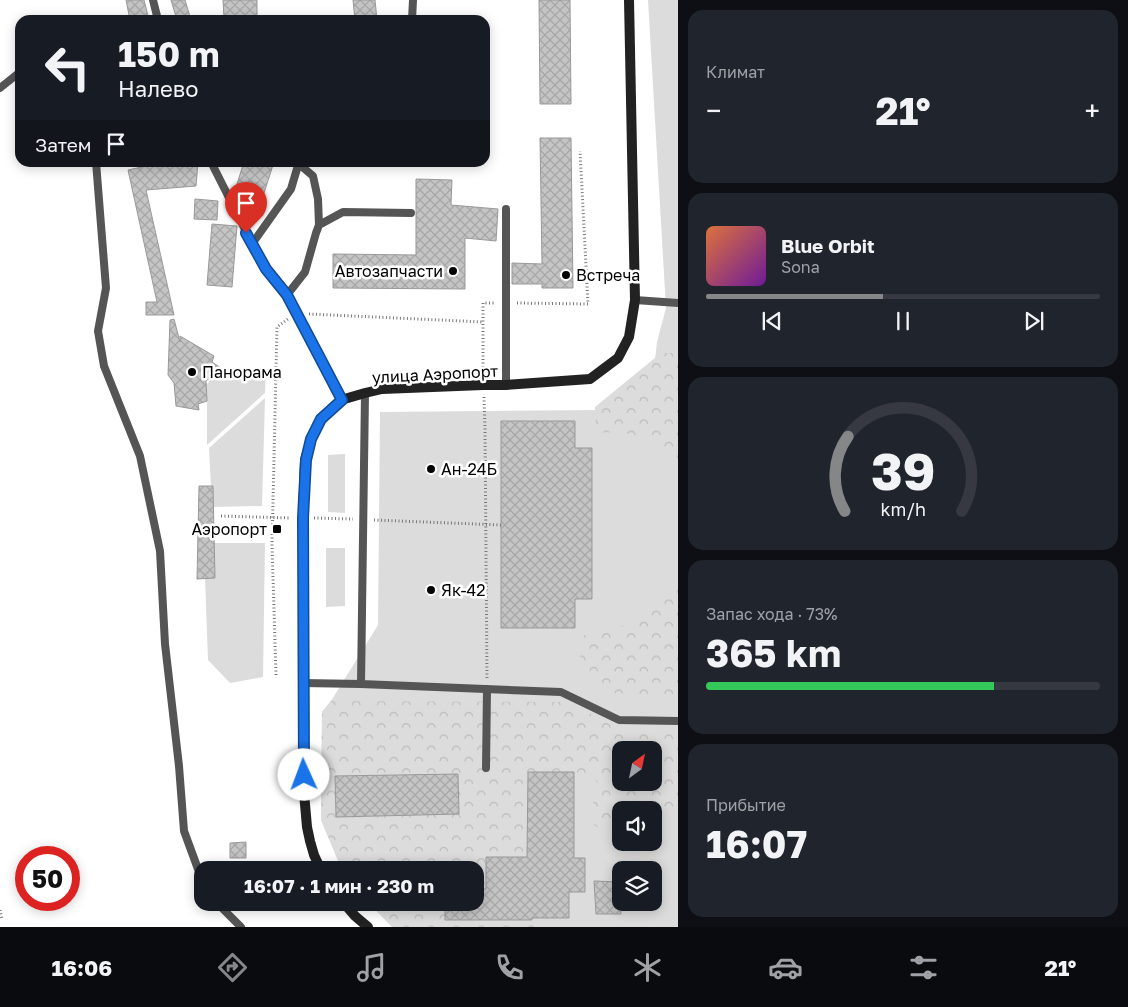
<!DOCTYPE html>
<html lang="ru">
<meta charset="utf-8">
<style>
body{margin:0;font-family:"Golos Text",sans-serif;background:#20242c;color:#f1f3f6;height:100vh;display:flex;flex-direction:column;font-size:19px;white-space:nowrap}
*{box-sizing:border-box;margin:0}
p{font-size:16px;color:#9ea1a6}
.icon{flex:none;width:28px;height:28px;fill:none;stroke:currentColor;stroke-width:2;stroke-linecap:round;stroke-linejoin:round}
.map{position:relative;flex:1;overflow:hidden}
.drawer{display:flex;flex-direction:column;gap:10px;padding:10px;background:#0d0f14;width:450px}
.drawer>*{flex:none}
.top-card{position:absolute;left:15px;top:15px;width:475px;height:152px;border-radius:15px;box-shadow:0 2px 12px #0003;background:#171b24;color:#f1f3f6;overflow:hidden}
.needle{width:32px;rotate:33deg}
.controls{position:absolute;left:612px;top:741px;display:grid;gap:10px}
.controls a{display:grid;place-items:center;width:50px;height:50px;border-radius:10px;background:#171b24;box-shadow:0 2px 12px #0003;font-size:25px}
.speed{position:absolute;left:15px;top:846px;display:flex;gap:10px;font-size:25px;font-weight:700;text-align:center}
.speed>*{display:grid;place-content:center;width:65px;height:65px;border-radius:50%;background:#171b24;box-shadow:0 2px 12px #0003;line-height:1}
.speed .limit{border:8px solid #d22;background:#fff;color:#111}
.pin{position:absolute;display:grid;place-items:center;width:42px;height:42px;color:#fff;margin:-51px -21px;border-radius:50% 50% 50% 0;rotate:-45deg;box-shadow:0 0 5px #0007}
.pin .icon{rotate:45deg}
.me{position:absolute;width:55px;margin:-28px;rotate:358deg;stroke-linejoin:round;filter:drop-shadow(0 0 4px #0008)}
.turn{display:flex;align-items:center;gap:18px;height:105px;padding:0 20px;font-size:22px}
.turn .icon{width:65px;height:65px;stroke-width:2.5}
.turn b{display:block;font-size:35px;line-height:42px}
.then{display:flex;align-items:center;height:48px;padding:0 20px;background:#0003;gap:10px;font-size:19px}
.big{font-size:38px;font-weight:700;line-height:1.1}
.drawer .widget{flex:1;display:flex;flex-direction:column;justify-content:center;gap:8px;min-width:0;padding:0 18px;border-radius:15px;background:#20242c}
.drawer .dial{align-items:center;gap:0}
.dial svg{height:130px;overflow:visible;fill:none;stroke:#363941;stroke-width:7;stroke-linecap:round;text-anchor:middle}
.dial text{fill:#f1f3f6;stroke:none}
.song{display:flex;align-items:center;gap:15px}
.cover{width:60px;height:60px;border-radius:8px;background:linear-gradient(135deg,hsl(20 70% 55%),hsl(280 70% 35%))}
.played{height:5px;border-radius:2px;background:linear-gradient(90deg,#858687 45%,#363941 45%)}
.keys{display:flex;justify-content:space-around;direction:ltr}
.heat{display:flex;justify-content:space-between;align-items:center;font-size:28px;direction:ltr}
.charge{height:8px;border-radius:4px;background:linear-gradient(90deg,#34c759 73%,#363941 0)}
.trip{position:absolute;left:194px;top:861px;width:290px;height:50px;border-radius:15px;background:#171b24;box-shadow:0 2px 12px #0003;font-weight:700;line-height:50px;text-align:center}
.dock{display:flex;height:80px;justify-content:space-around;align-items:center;background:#090b0e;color:#9ea1a6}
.dock .icon{width:35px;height:35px}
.dock .selected{color:#858687}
.dock b{font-size:22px;color:#f1f3f6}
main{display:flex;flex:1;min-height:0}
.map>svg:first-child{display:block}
.grass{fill:#dcdcdc;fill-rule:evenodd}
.forest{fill:url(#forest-crowns);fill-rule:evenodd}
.building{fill:url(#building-cross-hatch);stroke:#999}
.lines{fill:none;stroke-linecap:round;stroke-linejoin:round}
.path{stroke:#777;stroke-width:3;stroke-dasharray:1 2.5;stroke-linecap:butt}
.lane{stroke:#555;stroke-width:8}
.secondary{stroke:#222;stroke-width:10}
.route-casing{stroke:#114b97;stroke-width:12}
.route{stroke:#1a73e8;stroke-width:9}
.poi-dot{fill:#000;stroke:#fff;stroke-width:2}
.labels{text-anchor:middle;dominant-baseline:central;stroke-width:5;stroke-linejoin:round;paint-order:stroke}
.poi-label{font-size:16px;fill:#000;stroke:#fff;text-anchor:start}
.street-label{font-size:16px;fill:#000;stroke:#fff}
</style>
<main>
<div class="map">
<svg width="678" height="927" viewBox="0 0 678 927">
<defs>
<pattern id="forest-crowns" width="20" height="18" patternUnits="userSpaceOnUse" patternTransform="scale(1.25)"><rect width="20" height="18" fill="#dcdcdc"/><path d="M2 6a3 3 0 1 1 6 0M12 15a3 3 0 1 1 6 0" fill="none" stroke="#bbb"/></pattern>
<pattern id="building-cross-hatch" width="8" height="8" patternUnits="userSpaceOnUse" patternTransform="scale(1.25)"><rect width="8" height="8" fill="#c4c4c4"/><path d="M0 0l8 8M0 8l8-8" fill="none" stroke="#a7a7a7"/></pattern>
</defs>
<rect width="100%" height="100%" fill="#fff"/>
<path class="grass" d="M648,0H678V927H392L369,903L475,902V870H342L321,820L322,712L331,701L378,625L380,412L599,410L655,359L657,342L666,308ZM621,750H654V782H621ZM621,810H654V842H621ZM621,870H654V902H621Z
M220,369H266L265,393L207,445V384Z
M265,398L262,506L212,507L209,448Z
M345,454V513L328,512V455Z
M212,543H265L263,677L230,683L208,660L205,578Z
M326,548H345V606L326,607Z"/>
<path class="forest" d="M661,353H678V469C663,453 647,436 624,433C615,432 605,433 596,432L595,407Z
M678,582V696L607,693C601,678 595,673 580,666L581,637L590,632L625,625L657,607Z
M331,701L562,702L589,713L619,728H678V814L664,824L654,817V810H621V828L617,825L600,829L590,822L591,810L599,785L593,776L574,772H528L527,857L486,889H475V870H342L321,820L322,712ZM621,750H654V782H621Z
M369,903H445L446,920H532L538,927H392Z"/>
<path class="building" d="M126,0H144L149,20H130Z
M171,0H185L191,20H177Z
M223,0H257V17L224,18Z
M353,0H375L377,20H355Z
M539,0H570L571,104H540Z
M540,138H571L573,288H542V284H512V263L542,264Z
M164,162H198L196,186L146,190L174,315H146V302H157L128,170Z
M244,162H274L263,196L236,187Z
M416,179L452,180L451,205L498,209L496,241L465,238V289L333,288V254L416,255Z
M195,199L218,201L217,220L194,219Z
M212,224L237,226L232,287L207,285Z
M174,319L180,342V336L214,356L212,362L221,368L206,381L207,401L198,404L199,410L176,406L174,383L168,375L170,320Z
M501,421H575V448H592V599H575V628H501Z
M199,486H213L215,578L197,579Z
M528,772H574V858H585V892H569V918H532V920H445V902H475V889H486V857H527Z
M458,774L459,814L336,817L335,776Z
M246,842V858H230V843Z
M594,881L621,882V914H596Z"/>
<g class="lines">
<path class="path" d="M517,303L588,304L580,151
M309,314L483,322
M483,374V303H496
M484,397L485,428L487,678
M221,516L290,518
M314,518L353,519
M374,520L501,525
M276,675L272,545L277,327L288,319
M0,910L2,919"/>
<path class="lane" d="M153,0L158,20
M412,20L413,0
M0,88L20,72
M96,162L106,288L98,331L104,366L140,456L160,551L165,644L179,766L184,831L202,880
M211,162L265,269L287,295L341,400
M299,164L313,176L318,199L319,225
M506,209V385
M252,244L291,189L299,162
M287,295L305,272L316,233L319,225L343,212L411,213
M635,300L678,303
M303,683L361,684L561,692L619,720L678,721
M361,684L365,393
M486,768L487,689
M216,902L241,927"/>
<path class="secondary" d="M321,870L314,855L310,841L307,827L304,793L303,757V518L305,460L311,439L321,419L341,400L365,393L382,389L483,385H506L590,379L618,358L629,337L635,300L629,0
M343,902L355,916L368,927"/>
</g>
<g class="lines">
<defs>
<path id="route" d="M246,233L266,269L287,295L342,400L321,419L311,439L306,460L303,518L304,775"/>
</defs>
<use href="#route" class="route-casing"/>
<use href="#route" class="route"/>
</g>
<g class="poi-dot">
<circle cx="453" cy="271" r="5"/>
<circle cx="566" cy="275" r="5"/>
<circle cx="192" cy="372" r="5"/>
<circle cx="431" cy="469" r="5"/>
<rect x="272" y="524" width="10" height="10" rx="2.5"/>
<circle cx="431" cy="590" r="5"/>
</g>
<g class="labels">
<g class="poi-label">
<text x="443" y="271" text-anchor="end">Автозапчасти</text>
<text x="576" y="275">Встреча</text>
<text x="202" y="372">Панорама</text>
<text x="441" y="469">Ан-24Б</text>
<text x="267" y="529" text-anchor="end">Аэропорт</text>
<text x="441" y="590">Як-42</text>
</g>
<g class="street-label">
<text transform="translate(435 374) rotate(-3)">улица Аэропорт</text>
</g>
</g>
</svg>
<div class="controls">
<a><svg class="needle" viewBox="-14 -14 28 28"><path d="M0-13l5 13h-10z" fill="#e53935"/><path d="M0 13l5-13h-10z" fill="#9ea1a6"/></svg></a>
<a><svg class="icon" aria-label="sound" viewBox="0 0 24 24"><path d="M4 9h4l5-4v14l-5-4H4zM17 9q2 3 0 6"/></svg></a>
<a><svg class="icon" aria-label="layers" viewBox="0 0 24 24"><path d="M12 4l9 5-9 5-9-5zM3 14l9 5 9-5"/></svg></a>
</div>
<div class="speed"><div class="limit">50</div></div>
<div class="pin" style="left:246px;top:233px;background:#d93025"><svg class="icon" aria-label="arrive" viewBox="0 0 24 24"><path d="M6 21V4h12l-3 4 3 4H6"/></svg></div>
<svg class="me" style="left:304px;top:775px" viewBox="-20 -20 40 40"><circle r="19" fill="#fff"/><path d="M0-13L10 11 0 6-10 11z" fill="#1a73e8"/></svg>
<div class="trip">16:07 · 1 мин · 230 m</div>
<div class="top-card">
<div class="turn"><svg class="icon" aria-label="left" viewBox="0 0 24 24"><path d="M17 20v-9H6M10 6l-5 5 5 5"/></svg><div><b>150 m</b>Налево</div></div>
<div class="then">Затем<svg class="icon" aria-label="arrive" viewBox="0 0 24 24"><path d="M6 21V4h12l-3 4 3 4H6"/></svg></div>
</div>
</div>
<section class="drawer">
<div class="widget"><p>Климат</p>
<div class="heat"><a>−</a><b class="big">21°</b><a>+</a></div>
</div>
<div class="widget">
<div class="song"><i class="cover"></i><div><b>Blue Orbit</b><p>Sona</p></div></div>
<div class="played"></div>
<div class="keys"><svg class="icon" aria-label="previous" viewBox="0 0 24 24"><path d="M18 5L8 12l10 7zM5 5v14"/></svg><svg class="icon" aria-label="pause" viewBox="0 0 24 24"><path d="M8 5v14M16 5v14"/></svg><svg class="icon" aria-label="next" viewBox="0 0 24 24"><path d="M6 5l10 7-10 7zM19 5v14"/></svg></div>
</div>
<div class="widget dial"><svg viewBox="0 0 100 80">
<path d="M14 69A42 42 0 1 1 86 69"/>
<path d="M14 69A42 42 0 0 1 16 23" stroke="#858687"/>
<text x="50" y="56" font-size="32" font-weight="700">39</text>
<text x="50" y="72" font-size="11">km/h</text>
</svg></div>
<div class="widget"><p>Запас хода · 73%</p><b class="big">365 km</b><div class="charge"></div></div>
<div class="widget"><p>Прибытие</p><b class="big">16:07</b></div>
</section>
</main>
<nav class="dock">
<b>16:06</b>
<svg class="icon selected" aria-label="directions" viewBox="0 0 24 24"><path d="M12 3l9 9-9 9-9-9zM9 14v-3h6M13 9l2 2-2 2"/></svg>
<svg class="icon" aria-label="music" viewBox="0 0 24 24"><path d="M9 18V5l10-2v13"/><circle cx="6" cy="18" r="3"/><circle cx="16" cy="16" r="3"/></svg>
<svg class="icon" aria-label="phone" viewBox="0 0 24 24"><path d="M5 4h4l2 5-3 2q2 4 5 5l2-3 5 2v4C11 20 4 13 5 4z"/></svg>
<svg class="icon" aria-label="climate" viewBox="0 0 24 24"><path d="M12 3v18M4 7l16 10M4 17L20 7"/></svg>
<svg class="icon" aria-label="car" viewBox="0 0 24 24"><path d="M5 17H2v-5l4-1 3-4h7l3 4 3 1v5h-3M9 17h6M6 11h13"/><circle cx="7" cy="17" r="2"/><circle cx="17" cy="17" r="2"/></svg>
<svg class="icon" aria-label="filters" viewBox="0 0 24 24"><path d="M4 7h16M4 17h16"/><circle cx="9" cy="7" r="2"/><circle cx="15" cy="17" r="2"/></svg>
<b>21°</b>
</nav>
